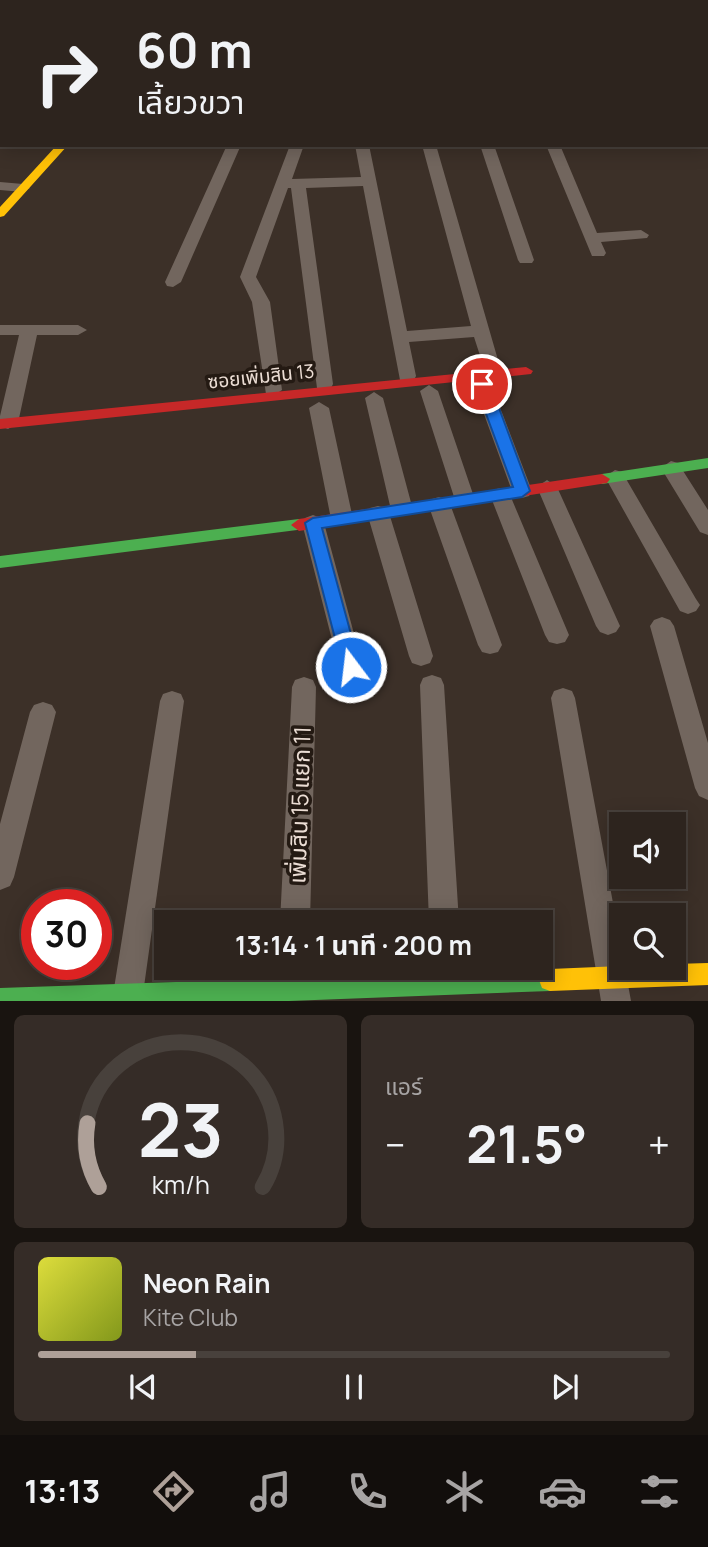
<!DOCTYPE html>
<html lang="th">
<meta charset="utf-8">
<style>
body{margin:0;font-family:Manrope,"Noto Sans Thai",sans-serif;background:#352c27;color:#f1f3f6;height:100vh;display:flex;flex-direction:column;font-size:26px;white-space:nowrap}
*{box-sizing:border-box;margin:0}
p{font-size:23px;color:#a7a4a4}
.icon{flex:none;width:38px;height:38px;fill:none;stroke:currentColor;stroke-width:2;stroke-linecap:round;stroke-linejoin:round}
.map{position:relative;height:1001px;overflow:hidden}
.drawer{display:flex;flex-direction:column;gap:14px;padding:14px;background:#191410;flex:1}
.drawer>*{flex:none}
.top-card{position:absolute;left:0px;top:0px;width:709px;height:147px;box-shadow:0 4px 18px #0003,0 0 0 2px #48413c;background:#2d241e;color:#f1f3f6;overflow:hidden}
.buttons{position:absolute;left:609px;top:812px;display:grid;gap:14px}
.buttons a{display:grid;place-items:center;width:77px;height:77px;border-radius:0px;background:#2d241e;box-shadow:0 4px 18px #0003,0 0 0 2px #48413c;font-size:35px}
.speed{position:absolute;left:21px;top:889px;display:flex;gap:14px;font-size:35px;font-weight:700;text-align:center}
.speed>*{display:grid;place-content:center;width:91px;height:91px;border-radius:50%;background:#2d241e;box-shadow:0 4px 18px #0003,0 0 0 2px #48413c;line-height:1}
.speed .limit{border:10px solid #d22;background:#fff;color:#111}
.pin{position:absolute;display:grid;place-items:center;width:60px;height:60px;color:#fff;margin:-30px;border:4px solid #fff;border-radius:50%;box-shadow:0 2px 7px #0007}
.me{position:absolute;width:77px;margin:-38px;rotate:345deg;stroke-linejoin:round;filter:drop-shadow(0 0 5px #0008)}
.turn{display:flex;align-items:center;gap:24px;height:147px;padding:0 21px;font-size:32px}
.turn .icon{width:91px;height:91px;stroke-width:2.5}
.turn b{display:block;font-size:49px;line-height:60px}
.big{font-size:52px;font-weight:700;line-height:1.1}
.drawer .tile{flex:1;display:flex;flex-direction:column;justify-content:center;gap:10px;min-width:0;padding:0 24px;border-radius:10px;background:#352c27}
.drawer .dial{align-items:center;gap:0}
.dial svg{height:182px;overflow:visible;fill:none;stroke:#48413c;stroke-width:7;stroke-linecap:round;text-anchor:middle}
.dial text{fill:#f1f3f6;stroke:none}
.song{display:flex;align-items:center;gap:21px}
.cover{width:84px;height:84px;border-radius:10px;background:linear-gradient(135deg,hsl(60 70% 55%),hsl(70 70% 35%))}
.played{height:7px;border-radius:4px;background:linear-gradient(90deg,#aea098 25%,#48413c 25%)}
.keys{display:flex;justify-content:space-around;direction:ltr}
.heat{display:flex;justify-content:space-between;align-items:center;font-size:38px;direction:ltr}
.drawer .tiles{flex:1;display:grid;gap:14px;grid-template-columns:1fr 1fr}
.tile:last-child{grid-column:span 2}
.trip{position:absolute;left:154px;top:910px;width:399px;height:70px;border-radius:0px;background:#2d241e;box-shadow:0 4px 18px #0003,0 0 0 2px #48413c;font-weight:700;line-height:70px;text-align:center}
.tabs{display:flex;height:112px;justify-content:space-around;align-items:center;background:#120e0c;color:#a7a4a4}
.tabs .icon{width:49px;height:49px}
.tabs .selected{color:#aea098}
.tabs b{font-size:32px;color:#f1f3f6}
.map>svg:first-child{display:block}
.lines{fill:none;stroke-linecap:round;stroke-linejoin:round}
.street{fill:#72665e;fill-rule:evenodd}
.fast{fill:#4caf50;fill-rule:evenodd}
.slow{fill:#ffc107;fill-rule:evenodd}
.jam{fill:#c62828;fill-rule:evenodd}
.route{fill:#1a73e8;stroke:#114b97;stroke-width:2}
.labels{text-anchor:middle;dominant-baseline:central;stroke-width:7;stroke-linejoin:round;paint-order:stroke}
.street-label{font-size:19px;fill:#ebddd4;stroke:#241a13}
.near-street-label{font-size:23px;fill:#ebddd4;stroke:#241a13}
</style>
<div class="map">
<svg width="708" height="1001" viewBox="0 0 708 1001">
<rect width="100%" height="100%" fill="#3c3028"/>
<g class="lines">
<path class="street" d="M80,0H92L80,2Z
M397,0H409V2H398Z
M430,0H442V2H431Z
M694,0H706L708,2H696Z
M0,6H2V12H0Z
M707,18H708V24H707Z
M0,22H2V28H0Z
M0,106H2V114H0Z
M227,145H241L181,282L173,287L167,286L165,282Z
M290,145H304L292,179L361,177L355,145H369L407,331L471,326L422,145H436L500,367L497,371H485L474,337L409,342L416,376L414,380H400L363,186L306,188L333,384L331,388H317L291,188H288L256,277L270,302L282,390L273,396L266,394L252,302L240,277Z
M480,145H494L534,260L532,263H520L518,260Z
M546,145H560L597,233L641,230L649,235L647,238L601,242L606,253L604,256H592Z
M0,182L23,184L30,188L23,192L0,190Z
M0,325H78L87,330L78,335H37L18,423L8,429L0,426V416L19,335H0Z
M482,378L491,384L532,491L529,496L522,498L512,491L473,384Z
M429,385L438,391L475,500L472,505H458L455,500L420,391Z
M374,392L383,398L413,510L409,515H395L391,510L365,398Z
M319,402L329,408L353,519L350,524H334L331,519L309,408Z
M671,461L678,463L708,510V535L700,532L661,468Z
M615,470L622,472L696,599L700,605L696,611L688,614L680,611L605,477Z
M547,480L557,487L620,626L616,632L608,635L600,632L596,626L537,487Z
M500,488L507,490L510,495L569,635L565,642L557,644L549,642L545,635L490,495L493,490Z
M439,497L446,499L450,504L502,645L498,652L490,654L482,652L478,645L428,504L432,499Z
M378,506L386,508L389,513L433,656L430,663L421,666L412,663L409,656L367,513L370,508Z
M313,515L321,518L324,523L363,667L360,674L351,677L342,674L339,667L302,523L305,518Z
M662,617L670,620L674,626L708,743V800L699,796L695,788L650,626L654,620Z
M432,675L441,678L444,685L459,922H429L420,685L423,678Z
M304,677L313,680L316,687L310,922H280L292,687L295,680Z
M563,688L572,691L575,698L621,946V968H625L631,1001H601L551,698L554,691Z
M172,691L181,694L184,701L142,1001H112L160,701L163,694Z
M43,702L52,705L56,712L14,877L10,886L0,890V824L30,712L34,705Z"/>
<path class="fast" d="M192,0H201L191,2Z
M708,458V468L602,484L594,479L602,474Z
M299,519L305,521L307,525L305,529L0,568V556Z
M550,969L558,972L561,980L558,988L550,991L289,1001H0V988Z"/>
<path class="slow" d="M57,145H68L4,216L0,217V207Z
M708,963V985L550,991L542,988L539,980L542,972L550,969L621,966L674,968V964Z"/>
<path class="jam" d="M526,367L533,371L531,374L0,429V419Z
M602,474L610,479L607,483L299,531L291,525L299,519Z"/>
</g>
<path class="route" d="M482,380L490,384L530,491L522,497L322,528L360,667L357,673H344L305,523L313,518L513,487L475,384Z"/>
<g class="labels">
<g class="street-label">
<text transform="translate(261 376) rotate(-6)">ซอยเพิ่มสิน 13</text>
</g>
<g class="near-street-label">
<text transform="translate(299 805) rotate(-88)">เพิ่มสิน 15 แยก 11</text>
</g>
</g>
</svg>
<div class="buttons">
<a><svg class="icon" aria-label="sound" viewBox="0 0 24 24"><path d="M4 9h4l5-4v14l-5-4H4zM17 9q2 3 0 6"/></svg></a>
<a><svg class="icon" aria-label="search" viewBox="0 0 24 24"><circle cx="10" cy="10" r="6"/><path d="M15 15l6 6"/></svg></a>
</div>
<div class="speed"><div class="limit">30</div></div>
<div class="pin" style="left:482px;top:384px;background:#d93025"><svg class="icon" aria-label="arrive" viewBox="0 0 24 24"><path d="M6 21V4h12l-3 4 3 4H6"/></svg></div>
<svg class="me" style="left:351px;top:667px" viewBox="-20 -20 40 40"><circle r="17" fill="#1a73e8" stroke="#fff" stroke-width="3"/><path d="M0-11L8 9 0 5-8 9z" fill="#fff"/></svg>
<div class="trip">13:14 · 1 นาที · 200 m</div>
<div class="top-card">
<div class="turn"><svg class="icon" aria-label="right" viewBox="0 0 24 24"><path d="M7 20v-9h11M14 6l5 5-5 5"/></svg><div><b>60 m</b>เลี้ยวขวา</div></div>
</div>
</div>
<section class="drawer">
<div class="tiles">
<div class="tile dial"><svg viewBox="0 0 100 80">
<path d="M14 69A42 42 0 1 1 86 69"/>
<path d="M14 69A42 42 0 0 1 9 41" stroke="#aea098"/>
<text x="50" y="56" font-size="32" font-weight="700">23</text>
<text x="50" y="72" font-size="11">km/h</text>
</svg></div>
<div class="tile"><p>แอร์</p>
<div class="heat"><a>−</a><b class="big">21.5°</b><a>+</a></div>
</div>
<div class="tile">
<div class="song"><i class="cover"></i><div><b>Neon Rain</b><p>Kite Club</p></div></div>
<div class="played"></div>
<div class="keys"><svg class="icon" aria-label="previous" viewBox="0 0 24 24"><path d="M18 5L8 12l10 7zM5 5v14"/></svg><svg class="icon" aria-label="pause" viewBox="0 0 24 24"><path d="M8 5v14M16 5v14"/></svg><svg class="icon" aria-label="next" viewBox="0 0 24 24"><path d="M6 5l10 7-10 7zM19 5v14"/></svg></div>
</div>
</div>
</section>
<nav class="tabs">
<b>13:13</b>
<svg class="icon selected" aria-label="directions" viewBox="0 0 24 24"><path d="M12 3l9 9-9 9-9-9zM9 14v-3h6M13 9l2 2-2 2"/></svg>
<svg class="icon" aria-label="music" viewBox="0 0 24 24"><path d="M9 18V5l10-2v13"/><circle cx="6" cy="18" r="3"/><circle cx="16" cy="16" r="3"/></svg>
<svg class="icon" aria-label="phone" viewBox="0 0 24 24"><path d="M5 4h4l2 5-3 2q2 4 5 5l2-3 5 2v4C11 20 4 13 5 4z"/></svg>
<svg class="icon" aria-label="climate" viewBox="0 0 24 24"><path d="M12 3v18M4 7l16 10M4 17L20 7"/></svg>
<svg class="icon" aria-label="car" viewBox="0 0 24 24"><path d="M5 17H2v-5l4-1 3-4h7l3 4 3 1v5h-3M9 17h6M6 11h13"/><circle cx="7" cy="17" r="2"/><circle cx="17" cy="17" r="2"/></svg>
<svg class="icon" aria-label="filters" viewBox="0 0 24 24"><path d="M4 7h16M4 17h16"/><circle cx="9" cy="7" r="2"/><circle cx="15" cy="17" r="2"/></svg>
</nav>
